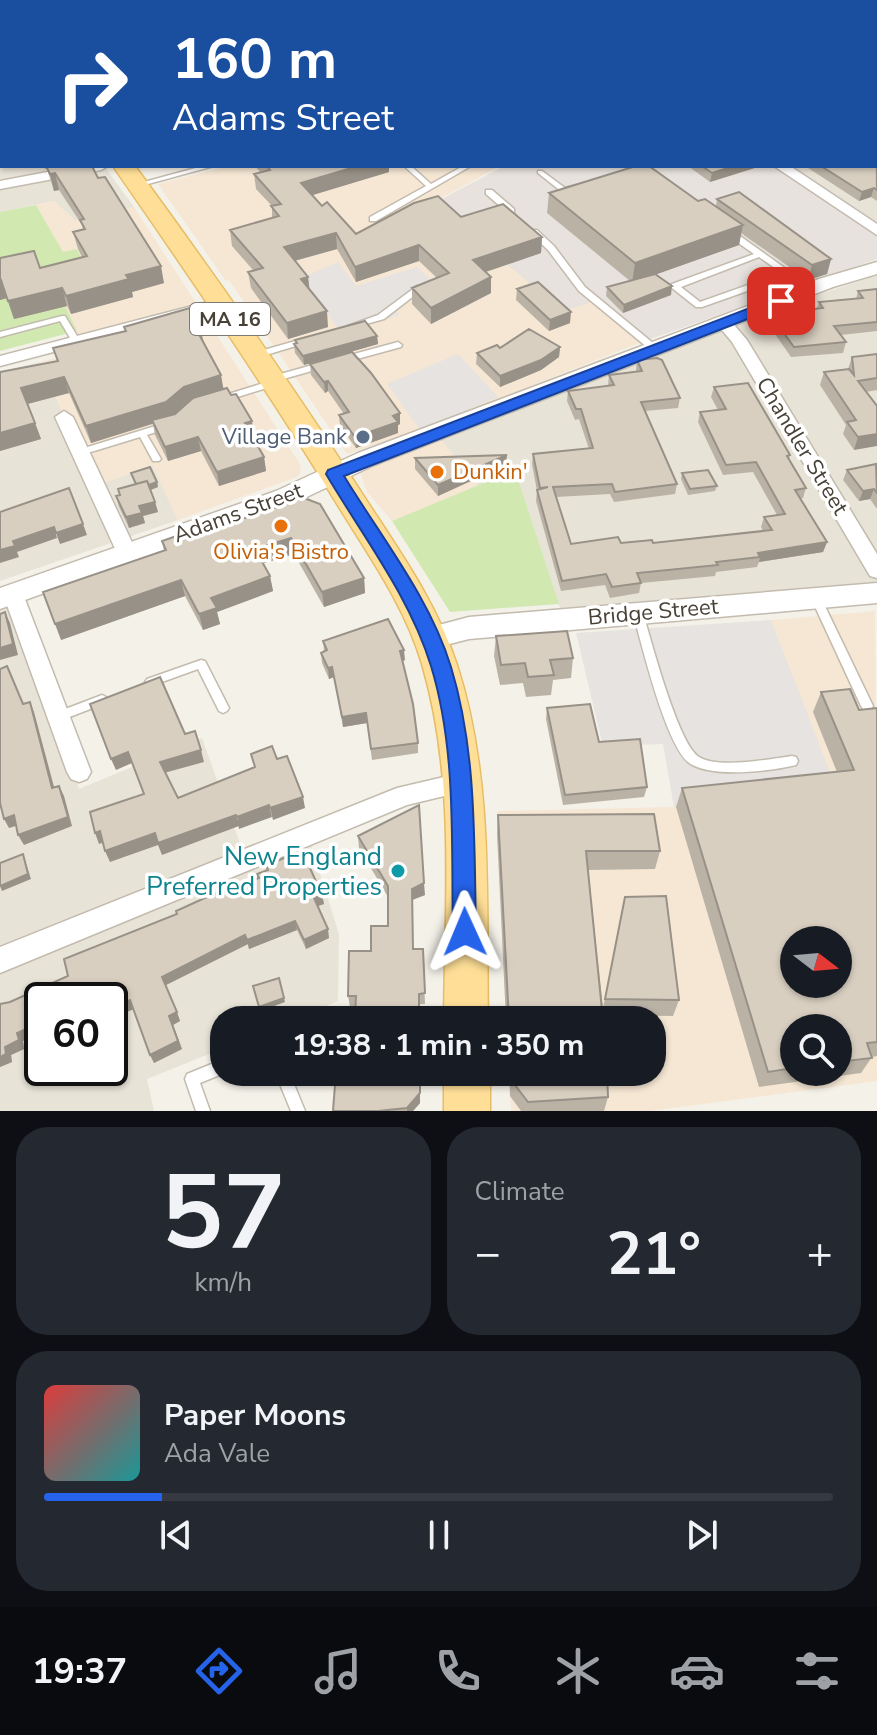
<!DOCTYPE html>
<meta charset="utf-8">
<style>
body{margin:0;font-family:"Nunito Sans",sans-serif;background:#242831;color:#f1f3f6;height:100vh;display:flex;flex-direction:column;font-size:30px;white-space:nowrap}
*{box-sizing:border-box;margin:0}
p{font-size:26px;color:#9ea1a6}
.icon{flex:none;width:44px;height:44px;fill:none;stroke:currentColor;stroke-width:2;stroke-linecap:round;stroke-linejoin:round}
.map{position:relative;height:1111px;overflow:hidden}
.panel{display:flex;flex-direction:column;gap:16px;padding:16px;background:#0d0f14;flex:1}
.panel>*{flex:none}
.hud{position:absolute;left:0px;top:0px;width:878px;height:168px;box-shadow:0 2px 6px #0004;background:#1a4fa0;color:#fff;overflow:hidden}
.needle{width:52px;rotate:106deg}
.tools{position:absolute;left:780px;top:926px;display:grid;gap:16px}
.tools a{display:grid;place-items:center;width:72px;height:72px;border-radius:50%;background:#171b24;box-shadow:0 2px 6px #0004;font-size:40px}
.speed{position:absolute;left:24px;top:982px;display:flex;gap:16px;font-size:40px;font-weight:700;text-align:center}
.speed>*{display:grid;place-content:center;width:104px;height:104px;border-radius:50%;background:#171b24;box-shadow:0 2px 6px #0004;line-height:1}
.speed .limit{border:4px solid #111;border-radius:12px;background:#fff;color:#111}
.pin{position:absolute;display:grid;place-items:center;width:68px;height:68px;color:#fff;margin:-34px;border-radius:16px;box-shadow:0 4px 12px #0006}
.me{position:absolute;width:88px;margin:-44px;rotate:359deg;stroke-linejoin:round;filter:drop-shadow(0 0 6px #0008)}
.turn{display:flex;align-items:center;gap:28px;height:168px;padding:0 40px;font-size:36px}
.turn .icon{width:104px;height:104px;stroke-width:2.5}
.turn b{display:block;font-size:56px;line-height:68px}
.big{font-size:60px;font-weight:700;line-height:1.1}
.panel .card{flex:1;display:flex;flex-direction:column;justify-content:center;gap:12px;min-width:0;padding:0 28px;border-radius:32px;background:#242831}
.panel .dial{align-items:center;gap:0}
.dial b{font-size:104px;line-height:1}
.song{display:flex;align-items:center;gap:24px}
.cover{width:96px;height:96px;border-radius:12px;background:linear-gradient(135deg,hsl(0 70% 55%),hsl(180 70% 35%))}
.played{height:8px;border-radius:4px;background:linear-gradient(90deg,#2563eb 15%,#363941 15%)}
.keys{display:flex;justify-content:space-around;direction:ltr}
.heat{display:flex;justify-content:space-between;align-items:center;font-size:44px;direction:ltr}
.panel .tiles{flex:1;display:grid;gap:16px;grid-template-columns:1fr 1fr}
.card:last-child{grid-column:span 2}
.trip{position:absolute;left:210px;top:1006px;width:456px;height:80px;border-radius:32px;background:#171b24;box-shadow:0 2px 6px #0004;font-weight:700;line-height:80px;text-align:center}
.menu{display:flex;height:128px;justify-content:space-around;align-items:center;background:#090b0e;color:#9ea1a6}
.menu .icon{width:56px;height:56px}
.menu .selected{color:#2563eb}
.menu b{font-size:36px;color:#f1f3f6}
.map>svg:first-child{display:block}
.residential{fill:#e8e3d7;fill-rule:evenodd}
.commercial{fill:#f6e7d4;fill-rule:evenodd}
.industrial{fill:#e7e2dd}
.green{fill:#d1e9b1}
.parking{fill:#e6e3e0}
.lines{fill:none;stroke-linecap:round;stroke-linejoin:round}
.service-casing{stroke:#c3bbae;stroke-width:3}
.minor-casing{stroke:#c3bbae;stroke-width:3}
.tertiary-casing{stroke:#c3bbae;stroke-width:3}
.primary-casing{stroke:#e6bd66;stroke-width:3}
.service{fill:#fff;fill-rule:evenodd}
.minor{fill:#fff;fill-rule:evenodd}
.tertiary{fill:#fff;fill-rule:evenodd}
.primary{fill:#ffdf97;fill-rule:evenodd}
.wall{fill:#bbb2a6;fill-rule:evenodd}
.shaded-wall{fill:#989187}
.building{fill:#d9cfc1;stroke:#989187;stroke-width:2;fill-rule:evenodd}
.route{fill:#2563eb;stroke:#184099;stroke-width:2}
.service-dot{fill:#5c6f8a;stroke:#fff;stroke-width:3}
.food-dot{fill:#e8710a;stroke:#fff;stroke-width:3}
.culture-dot{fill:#0f9aa8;stroke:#fff;stroke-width:3}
.labels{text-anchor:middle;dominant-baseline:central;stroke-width:7;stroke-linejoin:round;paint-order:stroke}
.shield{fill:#fff;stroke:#7f7a73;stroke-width:2}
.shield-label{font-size:20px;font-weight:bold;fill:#484137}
.service-label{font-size:22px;fill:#4e5e75;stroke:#fff;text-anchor:end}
.street-label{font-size:22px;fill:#484137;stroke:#fff}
.food-label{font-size:22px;fill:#c56008;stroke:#fff;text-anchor:start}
.near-culture-label{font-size:26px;fill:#0d838f;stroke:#fff;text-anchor:end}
</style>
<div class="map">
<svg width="877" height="1111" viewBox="0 0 877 1111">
<rect width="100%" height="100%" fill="#f4f1e9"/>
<path class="residential" d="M20,0H877V232L780,166H876V2Z
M0,16L2,166H104L134,207L75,221L54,201L0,212Z
M877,275V582L560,608L515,471L479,486L441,440L806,299Z
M40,362L96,485L153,466L178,520L0,581V372Z
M14,606L79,789L202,738L242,849L0,946V611Z
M311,845L339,934L338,1001L292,1020H224V1048L147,1079L154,1111H0V971ZM42,1000H110V1068H42Z"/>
<path class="commercial" d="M229,166H500L436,201L594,301L642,342L420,430L347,454L229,280L226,281L158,184Z
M54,201L75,221L134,207L300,464L301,472L297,477L178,520L153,466L96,486L40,362L82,351L54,282L63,252L36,205Z
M441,440L479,486L392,521L367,492L360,472Z
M875,611L877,1081L650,1111H511L509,1072H652V1020H507L498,811L674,807L836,795L771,620ZM794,940H838V984H794ZM794,1028H838V1072H794Z"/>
<path class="industrial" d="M504,166H779L877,233V259L642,342L594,301L562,312L436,202Z"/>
<path class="green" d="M36,205L63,252L77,249L88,273L54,282L77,331L0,351V212Z
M515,470L559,604L450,612L392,521Z"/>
<path class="parking" d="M338,262L356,286L417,267L440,288L395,307L399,315L341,333L303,277Z
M458,354L498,397L420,430L387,384Z
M771,620L837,790L674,807L663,744L603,746L576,633Z"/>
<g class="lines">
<defs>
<path id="service" d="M203,166H214L137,187L133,185Z
M404,166H411L431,184L463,166H471L376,221H370V217L426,186Z
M538,171H542L565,188L573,186L577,188L566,192H562L538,173Z
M486,190H492L514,209V213H508L486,194Z
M531,230H537L554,246L585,287L659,348V352H653L579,291L548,250L531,234Z
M727,231H733L814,289L813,291H807L787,277L702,307H696L672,288V284L754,254L727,235ZM759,257L782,273L700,302L681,287Z
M417,286H420L424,288L384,319L352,328L348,326L378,315Z
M62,316H65L80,341L79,343H73L60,321L0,337V332Z
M306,338H309V342L256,358L252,355L253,353Z
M398,342L402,345L401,347L346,362L342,359L343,357Z
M323,362L326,363V367L276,381L277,383L276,385L225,401L221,398L222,396L270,381L269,379L270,377Z
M165,423L168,424L169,426L168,428L147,435L161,459L159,461H153L140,437L81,455L76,452L78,450Z
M816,594L820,595L821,598L873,706L871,709L867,711L863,709L861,706L811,598L812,595Z
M638,609L642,610L643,613C651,640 678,744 699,757C718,769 770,759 792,756L796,757L798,761L796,765C772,771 709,779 688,762C665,742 642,645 633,613L634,610Z
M201,660L205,661L229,708L227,711L223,713L219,711L198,669L151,686L147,685L145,682L147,679Z
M102,695L106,697L108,700L106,703L59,721L55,719L53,716L55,713Z
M224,1059V1072H227L200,1083L210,1111H196L185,1079L187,1074Z
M275,1072H289L305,1111H291Z"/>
<path id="minor" d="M11,0H30L9,2Z
M346,0H358L360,2H348Z
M876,106H877V115H876Z
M0,124H2V132H0Z
M79,166H108L101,170L0,189V181Z
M774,166H790L877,224V235Z
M219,299L227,304L225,307L0,366V356Z
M724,318L730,320L747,340L877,554V578L870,576L732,342L716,323Z
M64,411L73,417L137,553L134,558H120L117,553L55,417Z
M13,586L20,589L23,594L91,772L87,779L79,782L71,779L67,772L3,594L6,589Z
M461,773L469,776L473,783L469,790L407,805L0,973V947L397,788Z"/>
<path id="tertiary" d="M877,262V274L833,287L374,465L294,503L0,609V588L276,491L358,453L819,279Z
M877,583V603L469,639L430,649L420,646L416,638L420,630L469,617Z"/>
<path id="primary" d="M0,0H14L15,2H2V6Z
M113,166H135C214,274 291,383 363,495C398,549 437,603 457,665C494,779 486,902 488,1020H444C445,902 456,779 422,664C405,606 369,556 337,504C267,389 190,277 113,166Z
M444,1072H490V1111H444Z"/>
</defs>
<use href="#service" class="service-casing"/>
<use href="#minor" class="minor-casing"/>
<use href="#tertiary" class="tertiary-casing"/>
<use href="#primary" class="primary-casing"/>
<use href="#service" class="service"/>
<use href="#minor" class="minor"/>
<use href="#tertiary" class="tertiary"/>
<use href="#primary" class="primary"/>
</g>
<path class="wall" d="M284,0H332L334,2H287Z
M379,0H877V50L876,2H382Z
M877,121V201L871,197L859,201L805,166H876Z
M44,166L98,178L164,283L132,292L133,297L71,314L67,306L14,319L7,298L0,300V258L40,268L82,257L78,249L73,232L83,229L82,225L59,190L54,191L47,169H45Z
M255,166H389V172L312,195L322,206L356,234L461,217L542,237L541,253L486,272L491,277V293L431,324L412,304V288L437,278L419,261L356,282L337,249L295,261L308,277L309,289L328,327L288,339L251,288L248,272L253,270L232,246L230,230L272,218V206L256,189L254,174L260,172Z
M688,166H761L710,182Z
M549,193L698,201L716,206L717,199L831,259L827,274L808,280L741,233L739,245L656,274L671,295L623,313L606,296L607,287L630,281L547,213Z
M517,289L570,323L549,331L516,300Z
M877,289V331L841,335L846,342L843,353L791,357L768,324L770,314L817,308L819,302L856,299L858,291Z
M124,327L203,340L224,389L254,435L252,436L264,457L266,471L219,486L201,451L168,461L155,435L153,424L91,443L69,393L28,404L41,439L0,451V372L57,361L53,348L125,331Z
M377,336L378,344L304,365L295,353L294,344H295V340Z
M560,347L559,357L541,370L500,387L476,364L477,353L500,348Z
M877,354V390L866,392L877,406L854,450L843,434L846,425L820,385L824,372L848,369L852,357Z
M637,360L680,398L678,408L645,411L677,484L675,494L614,502L610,494L556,497L571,544L653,543L763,531L761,527L764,517L777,515L753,472L723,475L698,422L700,412L718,410L711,397L714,387L790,455L789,459L806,488L803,498L800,499L827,542L823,552L759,562L757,567L716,572L715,576L641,583L639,593L610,598L605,585L561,591L536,501L537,491L532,464L533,454L589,449L579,419L575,420L567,401L568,391L608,386L609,375L636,371Z
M310,364L400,413V424L398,425V433L356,448L340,426L339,415L344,414L328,391L325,393L311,375Z
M415,458L506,465L438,496L415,469Z
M877,465V509L870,499L859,501L843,480L847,470Z
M131,473L157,482L158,487L151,490L158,512L143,516L145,523L129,528L119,507L116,496L120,495L135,485Z
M682,473L717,486L715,491L688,495L681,479Z
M304,498L364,578L365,593L324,607L294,554L263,563L270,576L273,591L217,612L220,624L203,630L185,596L61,640L164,551L162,541L185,538Z
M496,636L573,658L571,678L553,680L551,695L526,697L523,683L500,685L494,656Z
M323,641L405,660L402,661L418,743V753L372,760L367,723L343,727L334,677L329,679L322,663L321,653L324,651Z
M821,692L859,710L877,708V1056L872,1057L861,1073L759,1087L676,807L682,788L837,772L813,712ZM794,1028H838V1072H794Z
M547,708L599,742L647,787L644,797L563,805L546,719Z
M498,815L660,851L655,869L588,870L603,1008L625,897L679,1000L673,1016L603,1015V1020H506L497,834Z
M358,836L425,895L412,900L413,949H423L425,1004L350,1007L348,996L371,951L388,926V897L359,848Z
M266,866L322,895L324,904L318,906L329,938L306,949L297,930L249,949L248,944L166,985L180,1021L173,1025L182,1049L154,1063L133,1009L110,1019V1000L23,1041L24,1049L11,1055L12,1062L0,1067V1004L10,1002L68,976L177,914L258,878L257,874L267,870Z
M420,1072V1103L413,1111H333Z
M509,1072H607L608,1097L604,1111H521L510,1096Z"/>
<path class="shaded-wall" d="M358,166H389V172L303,198L301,183Z
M734,166H761L710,182L712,173Z
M55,173L59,190L54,191L50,174Z
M874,188L871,197L859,201L862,192Z
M743,225L739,245L632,283L635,263Z
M336,233L337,249L286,263L284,247Z
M542,237L541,253L473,276V260Z
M419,245V261L356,282L355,267Z
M831,259L827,274L808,280L812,265Z
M161,266L164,283L132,292L133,297L71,314L66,296L126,275Z
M308,277L310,293L301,279Z
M491,277V293L431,324V308Z
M1,280L7,298L0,300V281Z
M672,286L671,295L623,313L624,305Z
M62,288L67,306L14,319L8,301Z
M327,311L328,327L288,339L287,323Z
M571,312L570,323L549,331L550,320Z
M200,323L203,340L197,341L194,325Z
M377,336L378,344L304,365L303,356Z
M560,347L559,357L541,370L500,387V376Z
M221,375L224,392L170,418L91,443L86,426L184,387Z
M64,377L69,393L27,404L21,388Z
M328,381V391L325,393L324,382Z
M400,413V424L398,425V433L356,448L355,437L393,416Z
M252,421L254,435L247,437L245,423Z
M35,423L41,439L0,451V433Z
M877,434V446L854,450L858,437Z
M198,437L201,451L168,461L165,447Z
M507,455L506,465L438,496V485Z
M264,457L266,471L219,486L217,472Z
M157,482L158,487L139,494L138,488Z
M874,489L870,499L859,501L863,491Z
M155,502L158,512L143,516L145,523L129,528L126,517L139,506Z
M83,524L87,535L60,544L56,533Z
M54,527L57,538L17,552L19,557L0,563V550L13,541Z
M291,538L294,554L258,565L255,549Z
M827,542L823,552L759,562L760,557L758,553Z
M270,576L273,591L217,612L220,624L203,630L199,614L211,598Z
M364,578L365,593L324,607L322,592Z
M181,580L185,596L61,640L55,624Z
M5,612L10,623L18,655L0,660V648Z
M404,650L405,660L400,662V651Z
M332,667L334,677L329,679L328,668Z
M30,702L34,712L57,798L52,788Z
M366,713L367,723L343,727L342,717Z
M201,750L204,762L164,773L160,762Z
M128,752L132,763L116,770L111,759Z
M59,786L64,796L72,826L24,845L18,835Z
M303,797L305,808L273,820L270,808Z
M269,805L272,817L239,829L237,817Z
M14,815L19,825L9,828L4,819Z
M236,815L239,826L162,855L158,845L110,862L105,851L155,833Z
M100,831L105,842L99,844L95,833Z
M23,854L31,879L2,891L0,886Z
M424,883L425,895L412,900V889Z
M322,895L324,904L315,907L314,898Z
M295,921L297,930L249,949L247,940Z
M328,929L329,938L306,949L304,940Z
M245,935L248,944L166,985L162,977Z
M284,998L285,1002L261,1011L259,1007Z
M130,1000L134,1009L110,1019V1009Z
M177,1012L180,1021L173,1025L182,1049L154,1063L150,1055L169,1016Z
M42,1022V1032L23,1041L24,1049L11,1055L12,1062L0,1067V1057L5,1047L17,1033Z
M420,1072V1103L413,1111H407V1108Z"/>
<path class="building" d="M49,0H248L250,2H51Z
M300,0H332L334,2H296L301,1Z
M390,0H877V41L876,43V2H393Z
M876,51L877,52V79L876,78Z
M0,55L2,58V108H0Z
M876,121L877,190L874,188L862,192L821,166H876Z
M46,166H92L98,178L105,177L161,266L126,275L129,279L66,296L62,288L8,301L1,280L0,281V258L34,251L40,268L87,256L73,232L85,229L80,220L84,219L55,173L50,174Z
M267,166H358L301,183L322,206L327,202L356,234L414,203L438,196L461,217L503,204L542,237L473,260L491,277L431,308L412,288L449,273L419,245L355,267L336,233L284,247L308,277L301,279L327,311L287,323L248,272L263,268L230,230L279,216L271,206L281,204L254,174L270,170Z
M636,166H649L698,201L705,199L743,225L635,263L549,193Z
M702,166H734L712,173Z
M739,192L831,259L812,265L717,199Z
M655,274L672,286L624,305L607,287Z
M538,282L571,312L550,320L517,289Z
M877,289V322L834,326L846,342L794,347L770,314L823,308L819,302L863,298L858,291Z
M190,308L200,323L194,325L221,375L184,387L166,402L86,426L64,377L21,388L35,423L0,433V372L58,361L53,348L126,331L124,327Z
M365,321L377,336L303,356L294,344L297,343L295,340Z
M529,329L560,347L541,360L500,376L477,353L497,345L500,348Z
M352,352L371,373L400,413L393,416L398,422L355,437L339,415L349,412L328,381L324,382L310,364Z
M877,354V378L858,381L877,406V434L858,437L847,422L856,420L824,372L849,369L854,375L852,357Z
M657,358L662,360L680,398L641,402L677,484L615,492L612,484L553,487L571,544L618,537L621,543L652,540L653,543L772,530L764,517L785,514L756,462L726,465L700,412L726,409L714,387L748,383L790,455L787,456L806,488L795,490L827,542L758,553L760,557L716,562L718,565L637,573L641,583L612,587L606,574L562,581L537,490L548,487L540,488L533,454L593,448L581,409H576L568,391L614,385L609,375L642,371L637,360Z
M227,388L231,395L236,394L252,421L245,423L264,457L217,472L198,437L165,447L152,420L175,414L193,398Z
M507,455L438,485L415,458Z
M876,464L877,493L874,489L863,491L847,470Z
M150,467L157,482L149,485L147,481L136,484L131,473Z
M708,470L717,486L690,489L682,473Z
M147,481L155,502L139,506L142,513L126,517L116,496L120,495L118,489Z
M69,488L83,524L56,533L54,527L13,541L15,546L0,550V512Z
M304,498L320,504L364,578L322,592L291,538L255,549L270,576L211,598L217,608L199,614L181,580L55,624L43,592L166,550L162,541L182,534L185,538Z
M5,612L13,644L0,648V614Z
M388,619L404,650L400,651L413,704L418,743L371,749L366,713L342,717L332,667L328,668L321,653L327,650L323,641Z
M567,631L573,658L550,660L554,675L528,677L525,663L501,665L496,636Z
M7,666L23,704L30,702L52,788L59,786L68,817L18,835L14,815L4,819L0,803V669Z
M160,677L185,734L195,731L201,750L160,762L178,798L255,767L251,754L272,746L277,759L287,756L303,797L270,808L269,805L237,817L236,815L158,843L155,833L105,851L100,831L95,833L90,812L144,794L128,752L111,759L90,704Z
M850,689L859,710L877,708V1042L867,1043L872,1058L838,1062V1028H794V1068L768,1072L682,788L854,770L821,692ZM794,940H838V984H794Z
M590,704L599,742L640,739L647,787L565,795L547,708Z
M419,805L424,883L412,889L413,949H423L425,993L419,994V1020H355L356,996H348L349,951H371V926H388V886L358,836Z
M654,814L660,851H586L603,1020H509L498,815Z
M302,850L322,895L314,898L328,929L304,940L295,921L247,940L245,935L162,977L177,1012L169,1016L178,1041L150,1055L130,1000L110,1009V1000H42V1022L17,1033L19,1040L5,1047L6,1054L0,1057V1004L10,1002L68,976L64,959L177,914L176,911L207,897L259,878L257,874L268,870L266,866Z
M23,854L28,874L0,886V863Z
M666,896L679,1000L605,999L625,897Z
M279,978L284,998L259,1007L253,986Z
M336,1072H420V1093L407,1108L378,1111H333Z
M512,1072H607L608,1097L528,1102L512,1081Z"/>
<path class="route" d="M781,296L786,298V304L344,476C381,537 430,598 451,667C477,752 474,844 476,932L473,940L465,943L456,940L453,932C451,844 457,751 431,666C410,597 362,535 326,474L328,470Z"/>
<circle class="service-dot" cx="363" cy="437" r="8"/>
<g class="food-dot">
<circle cx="437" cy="472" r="8"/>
<circle cx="281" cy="526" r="8"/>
</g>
<circle class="culture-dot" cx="398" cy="871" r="8"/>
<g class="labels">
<rect class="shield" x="190" y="303" width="80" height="32" rx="6"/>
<g class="shield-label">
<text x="230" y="319">MA 16</text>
</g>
<g class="service-label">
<text x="347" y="437">Village Bank</text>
</g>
<g class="street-label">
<text transform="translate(802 446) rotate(59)">Chandler Street</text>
<text transform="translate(238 513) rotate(-20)">Adams Street</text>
<text transform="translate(653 612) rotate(-5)">Bridge Street</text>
</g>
<g class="food-label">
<text x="453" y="472">Dunkin'</text>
<text x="281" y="552" text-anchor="middle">Olivia's Bistro</text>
</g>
<g class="near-culture-label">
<text x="382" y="856">New England<tspan x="382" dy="30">Preferred Properties</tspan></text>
</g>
</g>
</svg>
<div class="tools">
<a><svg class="needle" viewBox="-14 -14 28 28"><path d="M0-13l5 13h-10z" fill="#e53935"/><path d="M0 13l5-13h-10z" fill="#9ea1a6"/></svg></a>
<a><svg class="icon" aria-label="search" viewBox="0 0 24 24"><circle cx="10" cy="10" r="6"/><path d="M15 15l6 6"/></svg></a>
</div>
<div class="speed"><div class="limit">60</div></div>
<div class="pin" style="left:781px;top:301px;background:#d93025"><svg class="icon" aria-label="arrive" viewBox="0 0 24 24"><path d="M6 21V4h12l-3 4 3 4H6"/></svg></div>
<svg class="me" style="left:465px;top:932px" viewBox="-20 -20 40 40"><path d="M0-17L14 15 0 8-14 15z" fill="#2563eb" stroke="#fff" stroke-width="4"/></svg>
<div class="trip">19:38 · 1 min · 350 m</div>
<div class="hud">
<div class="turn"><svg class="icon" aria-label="right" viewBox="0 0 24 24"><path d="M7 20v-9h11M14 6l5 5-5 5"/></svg><div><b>160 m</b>Adams Street</div></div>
</div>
</div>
<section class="panel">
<div class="tiles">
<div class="card dial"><b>57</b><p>km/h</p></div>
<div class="card"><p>Climate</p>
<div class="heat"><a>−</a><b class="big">21°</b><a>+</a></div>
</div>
<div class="card">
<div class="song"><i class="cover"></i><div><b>Paper Moons</b><p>Ada Vale</p></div></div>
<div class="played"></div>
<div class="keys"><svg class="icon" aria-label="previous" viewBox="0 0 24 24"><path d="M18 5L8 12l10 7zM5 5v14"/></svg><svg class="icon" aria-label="pause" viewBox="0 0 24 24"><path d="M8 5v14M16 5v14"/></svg><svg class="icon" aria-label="next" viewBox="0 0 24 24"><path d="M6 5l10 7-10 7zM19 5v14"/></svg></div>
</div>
</div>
</section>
<nav class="menu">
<b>19:37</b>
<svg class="icon selected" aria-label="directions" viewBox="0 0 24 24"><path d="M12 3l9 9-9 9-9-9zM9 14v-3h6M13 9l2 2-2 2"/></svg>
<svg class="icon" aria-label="music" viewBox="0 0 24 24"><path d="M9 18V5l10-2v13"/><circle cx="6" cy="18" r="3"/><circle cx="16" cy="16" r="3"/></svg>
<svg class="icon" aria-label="phone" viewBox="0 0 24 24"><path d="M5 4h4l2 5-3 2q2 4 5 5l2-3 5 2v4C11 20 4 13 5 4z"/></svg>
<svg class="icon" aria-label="climate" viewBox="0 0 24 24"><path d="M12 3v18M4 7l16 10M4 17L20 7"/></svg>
<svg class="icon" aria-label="car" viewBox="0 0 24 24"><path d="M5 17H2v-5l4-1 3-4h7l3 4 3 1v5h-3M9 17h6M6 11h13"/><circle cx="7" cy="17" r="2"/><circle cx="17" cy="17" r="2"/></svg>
<svg class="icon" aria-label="filters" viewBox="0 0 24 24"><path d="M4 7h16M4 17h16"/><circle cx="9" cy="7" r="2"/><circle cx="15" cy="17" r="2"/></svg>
</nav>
